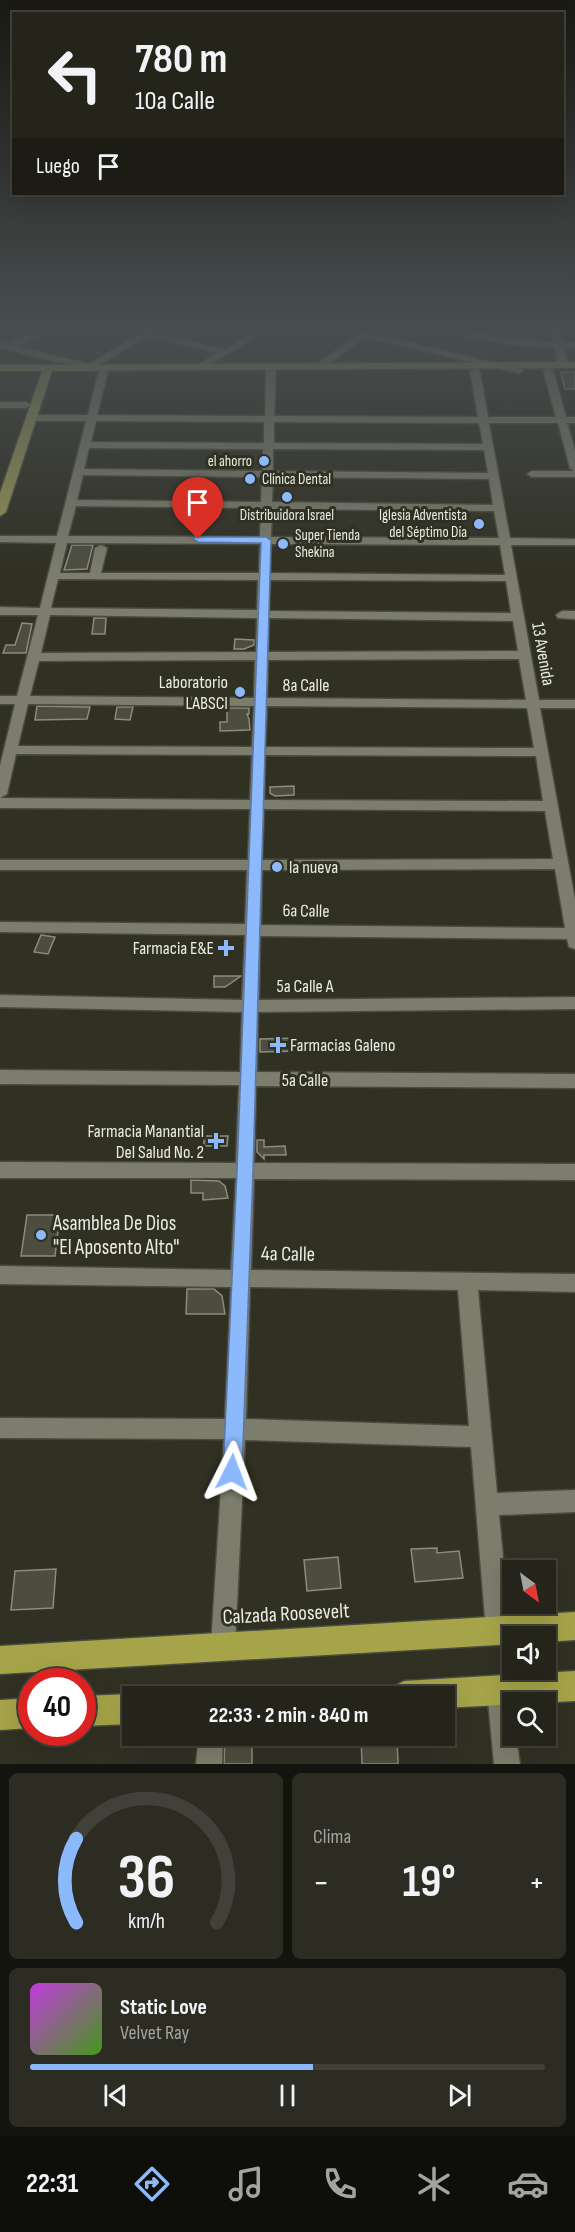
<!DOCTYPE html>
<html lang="es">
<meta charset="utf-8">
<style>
body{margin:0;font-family:"Sofia Sans Condensed",sans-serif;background:#2c2c23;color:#f1f3f6;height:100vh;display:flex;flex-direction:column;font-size:22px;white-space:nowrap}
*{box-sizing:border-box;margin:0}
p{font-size:20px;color:#a3a4a2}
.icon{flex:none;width:33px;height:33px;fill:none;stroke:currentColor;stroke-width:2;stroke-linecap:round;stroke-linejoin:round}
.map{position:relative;height:1764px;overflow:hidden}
.details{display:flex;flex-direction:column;gap:9px;padding:9px;background:#14140e;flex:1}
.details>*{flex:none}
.guide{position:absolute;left:12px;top:12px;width:552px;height:183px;border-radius:0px;box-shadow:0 6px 24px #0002,0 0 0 2px #414139;background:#24241a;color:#f1f3f6;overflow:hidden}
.needle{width:39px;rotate:148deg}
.tools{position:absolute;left:502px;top:1560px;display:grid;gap:12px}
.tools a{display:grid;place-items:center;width:54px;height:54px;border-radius:0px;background:#24241a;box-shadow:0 6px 24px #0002,0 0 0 2px #414139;font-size:30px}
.speed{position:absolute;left:18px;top:1668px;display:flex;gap:12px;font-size:30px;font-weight:700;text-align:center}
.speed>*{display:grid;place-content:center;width:78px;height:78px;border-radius:50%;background:#24241a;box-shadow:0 6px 24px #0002,0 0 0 2px #414139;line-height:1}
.speed .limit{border:9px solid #d22;background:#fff;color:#111}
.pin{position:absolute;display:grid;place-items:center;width:51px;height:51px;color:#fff;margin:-62px -26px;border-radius:50% 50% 50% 0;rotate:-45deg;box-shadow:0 0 6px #0007}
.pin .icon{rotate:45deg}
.me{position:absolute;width:66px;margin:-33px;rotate:3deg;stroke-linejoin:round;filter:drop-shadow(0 0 4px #0008)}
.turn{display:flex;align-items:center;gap:21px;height:126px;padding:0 24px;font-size:27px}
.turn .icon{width:78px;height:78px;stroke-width:2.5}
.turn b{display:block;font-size:42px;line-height:51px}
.then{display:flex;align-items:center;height:57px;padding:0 24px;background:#0003;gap:12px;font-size:22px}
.big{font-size:45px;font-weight:700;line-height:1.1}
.details .tile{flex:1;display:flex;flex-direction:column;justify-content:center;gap:9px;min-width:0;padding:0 21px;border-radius:9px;background:#2c2c23}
.details .dial{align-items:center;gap:0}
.dial svg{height:156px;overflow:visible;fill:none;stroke:#414139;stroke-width:7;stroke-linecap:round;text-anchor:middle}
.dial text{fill:#f1f3f6;stroke:none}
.song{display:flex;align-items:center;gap:18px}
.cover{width:72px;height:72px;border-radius:9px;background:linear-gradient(135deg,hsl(290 70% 55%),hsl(100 70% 35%))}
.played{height:6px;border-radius:3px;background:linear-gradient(90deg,#8cb9fc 55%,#414139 55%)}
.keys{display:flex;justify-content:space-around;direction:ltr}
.heat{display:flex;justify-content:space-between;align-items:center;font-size:33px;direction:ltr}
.details .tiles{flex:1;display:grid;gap:9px;grid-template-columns:1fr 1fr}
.tile:last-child{grid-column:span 2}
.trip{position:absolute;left:122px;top:1686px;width:333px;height:60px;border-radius:0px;background:#24241a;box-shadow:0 6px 24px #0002,0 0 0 2px #414139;font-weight:700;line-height:60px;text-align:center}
.menu{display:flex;height:96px;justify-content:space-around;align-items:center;background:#0e0e0a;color:#a3a4a2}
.menu .icon{width:42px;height:42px}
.menu .active{color:#8cb9fc}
.menu b{font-size:27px;color:#f1f3f6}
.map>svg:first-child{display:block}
.building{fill:#4d4d3f;stroke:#8c8c7d;stroke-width:1.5}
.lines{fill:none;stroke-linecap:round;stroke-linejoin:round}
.minor-casing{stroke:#4a4b3f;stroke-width:3}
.major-casing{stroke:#4a4b3f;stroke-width:3}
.highway-casing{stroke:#4a4b3f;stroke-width:3}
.minor{fill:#7d7d6d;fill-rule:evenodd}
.major{fill:#969457;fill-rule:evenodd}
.highway{fill:#a6a448;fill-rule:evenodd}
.route{fill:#8cb9fc;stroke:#5b78a4;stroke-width:1.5}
.poi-dot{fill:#8cb9fc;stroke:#303023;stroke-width:2}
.labels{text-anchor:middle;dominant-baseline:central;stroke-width:6;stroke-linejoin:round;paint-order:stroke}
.far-poi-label{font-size:15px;fill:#eaebe2;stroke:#303023;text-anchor:end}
.street-label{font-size:18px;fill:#eaebe2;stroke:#303023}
.poi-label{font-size:18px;fill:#eaebe2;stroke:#303023;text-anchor:end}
.near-poi-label{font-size:21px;fill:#eaebe2;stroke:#303023;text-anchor:start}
.near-street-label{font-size:21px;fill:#eaebe2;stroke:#303023}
</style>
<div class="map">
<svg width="575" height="1764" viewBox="0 0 575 1764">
<rect width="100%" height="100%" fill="#303023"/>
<path class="building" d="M561,372H575V389H565Z
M72,545H93L87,569L64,570Z
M94,618H106L105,634H92Z
M22,623L32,624L26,653H3L6,645H15Z
M235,639L254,640V645L244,649H234Z
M37,706L85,707H90L87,719L35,720Z
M117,707H133L130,720L115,719Z
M227,708H249V714H247L249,719L250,730L220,731V722H227Z
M294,786V795L275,796L270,793V787Z
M41,935L55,937L48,954L34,952Z
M214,976H241L225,987H214Z
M298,1038V1051L260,1052V1039Z
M204,1136H228L227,1146H204Z
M257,1140H264V1147L285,1146L286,1155H264V1159L257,1152Z
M191,1180L219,1181L225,1186L228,1198L203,1200V1193H191Z
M27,1215H60L55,1256H21Z
M187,1289H214L222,1296L225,1314H186Z
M437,1548V1553L459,1551L463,1578L415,1582L411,1549Z
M338,1557L341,1588L307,1591L304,1560Z
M56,1569L53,1608L11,1610L15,1571Z
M225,1736H252V1764H224Z
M361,1736H397L398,1764H362Z"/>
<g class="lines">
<defs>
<path id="minor" d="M39,328H50L19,347L89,364L141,333L126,328H160L155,332L224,350L261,328H271L201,370L196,367L198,365L217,353L149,336L90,370L0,348V342L9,345Z
M332,328H348L524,370L519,373L365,337L322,369H316V365L357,335Z
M453,328L521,340L554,342L551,328H559L562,342H575V348L564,347L568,365L563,368L558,365L555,347L521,346L458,335L455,334Z
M271,364L276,367L274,416L478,417L470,371L475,368L480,371L488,417H556L543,370L548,367L553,370L566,417H575V423H567L575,450V477H532L527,474L532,471H574L570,468L558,423H489L510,538L575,539V545H511L539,700H575V708H540L575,900V949L569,947L567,939L260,936L259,1000L575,997V1009L258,1012L257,1072L575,1074V1088L256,1086L254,1163L575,1164V1180L254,1179L251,1270L575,1274V1292L478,1290L497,1493L575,1490V1512L499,1515L510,1631L506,1639L498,1643L490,1639L486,1631L471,1447L245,1440L235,1646L231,1654L223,1658L215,1654L211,1646L224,1439L0,1438V1418L225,1419L231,1287L0,1284V1266L231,1270L236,1178H0V1162L236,1163L239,1085L0,1084V1070L240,1072L242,1012L0,1007V995L242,1000L245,935L0,932V922L245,924L247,870H0V860H248L250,809L0,808V798L250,800L252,755L16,754L7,794L0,798V766L15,704H0V696H17L38,615H0V607L40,608L56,543L0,542V536H57L86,421H32L27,418L32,415H88L98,372L103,369L108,372L97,415L265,416L266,367ZM96,421L264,422V443L91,442ZM274,422L479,423L483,444L274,443ZM89,448L263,449V471L84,469ZM273,449L484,450L488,473L273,471ZM83,475L262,477L261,502L77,500ZM273,477L489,479L493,505L272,502ZM76,506L261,508L260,537L68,536ZM272,509L494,511L499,538L271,537ZM67,543L260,544L259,573H101L107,548L101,545L95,548L90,573H60ZM271,544L500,545L505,575L270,573ZM58,579L258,580L257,610L51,608ZM270,580L506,581L511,613L269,611ZM50,615L257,618L256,652L41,653ZM269,618L513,621L518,651L268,652ZM519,659L526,700L267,698L268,660ZM255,660L254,698L30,696L39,661ZM28,704L254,706L252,747L18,746ZM267,706L527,708L534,748L265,747ZM265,755L536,756L543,801L264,800ZM264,809L545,811L553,859L262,860ZM555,869L565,928L261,925L262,870ZM250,1287L458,1290L469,1426L246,1419Z
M0,402H26L31,405L26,408H0Z
M562,611H575V619L558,618L556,615Z
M499,1678L508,1681L513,1706V1736H516L520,1764H494L487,1690L490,1681Z
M199,1736H223L222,1764H196Z"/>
<path id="major" d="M575,362V368L52,371L6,512L0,516V493L42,371H0V365Z"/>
<path id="highway" d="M575,1612V1640L546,1642V1636H513V1644L0,1674V1646Z
M575,1671V1701L444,1708V1696H389L394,1686L404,1681Z
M132,1694L137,1696H132V1724L82,1726V1696Z
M32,1698V1728L0,1730V1700Z"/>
</defs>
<use href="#minor" class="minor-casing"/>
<use href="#major" class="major-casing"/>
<use href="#highway" class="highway-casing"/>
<use href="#minor" class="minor"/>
<use href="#major" class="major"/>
<use href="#highway" class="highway"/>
</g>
<linearGradient id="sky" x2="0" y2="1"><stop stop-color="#1a1a13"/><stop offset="0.57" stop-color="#484e50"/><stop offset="1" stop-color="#484e50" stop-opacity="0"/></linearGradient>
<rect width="575" height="575" fill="url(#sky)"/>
<path class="route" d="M195,537H266L271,540L253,1171L242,1472L240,1479L232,1482L225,1479L223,1472L237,1171L261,543L198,542L193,539Z"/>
<g class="poi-dot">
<circle cx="264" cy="461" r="6"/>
<circle cx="250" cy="479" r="6"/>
<circle cx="287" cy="497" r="6"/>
<circle cx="479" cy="524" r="6"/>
<circle cx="283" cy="544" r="6"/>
<circle cx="240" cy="692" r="6"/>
<circle cx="277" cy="867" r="6"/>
<path d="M223 939h6v6h6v6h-6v6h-6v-6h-6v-6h6z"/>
<path d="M275 1036h6v6h6v6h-6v6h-6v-6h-6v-6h6z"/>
<path d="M213 1132h6v6h6v6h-6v6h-6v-6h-6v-6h6z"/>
<circle cx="41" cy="1235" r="6"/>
</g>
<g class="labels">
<g class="far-poi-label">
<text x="252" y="461">el ahorro</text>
<text x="262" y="479" text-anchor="start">Clínica Dental</text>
<text x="287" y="515" text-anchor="middle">Distribuidora Israel</text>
<text x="467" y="515">Iglesia Adventista<tspan x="467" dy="17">del Séptimo Día</tspan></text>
<text x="295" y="535" text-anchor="start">Super Tienda<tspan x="295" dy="17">Shekina</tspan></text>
</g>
<g class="street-label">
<text transform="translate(543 654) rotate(80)">13 Avenida</text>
<text x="306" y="685">8a Calle</text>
<text transform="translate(306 911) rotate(1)">6a Calle</text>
<text x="305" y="986">5a Calle A</text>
<text x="305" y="1080">5a Calle</text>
</g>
<g class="poi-label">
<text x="228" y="682">Laboratorio<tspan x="228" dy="21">LABSCI</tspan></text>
<text x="289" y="867" text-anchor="start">la nueva</text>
<text x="214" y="948">Farmacia E&amp;E</text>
<text x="290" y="1045" text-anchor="start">Farmacias Galeno</text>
<text x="204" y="1131">Farmacia Manantial<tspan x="204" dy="21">Del Salud No. 2</tspan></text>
</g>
<g class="near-poi-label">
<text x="53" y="1223">Asamblea De Dios<tspan x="53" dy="24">"El Aposento Alto"</tspan></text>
</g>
<g class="near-street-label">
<text transform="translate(288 1254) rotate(1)">4a Calle</text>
<text transform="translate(286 1614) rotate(-3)">Calzada Roosevelt</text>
</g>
</g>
</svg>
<div class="tools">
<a><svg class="needle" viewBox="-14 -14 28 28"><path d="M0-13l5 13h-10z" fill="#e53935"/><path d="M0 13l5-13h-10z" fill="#a3a4a2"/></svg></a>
<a><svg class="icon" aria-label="sound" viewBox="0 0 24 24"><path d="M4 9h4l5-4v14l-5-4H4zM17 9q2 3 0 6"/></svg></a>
<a><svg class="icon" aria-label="search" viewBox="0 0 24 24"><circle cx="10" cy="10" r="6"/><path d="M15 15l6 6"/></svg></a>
</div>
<div class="speed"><div class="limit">40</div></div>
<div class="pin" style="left:198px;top:539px;background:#d93025"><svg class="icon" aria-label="arrive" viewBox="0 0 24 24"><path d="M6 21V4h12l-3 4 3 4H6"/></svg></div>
<svg class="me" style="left:232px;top:1472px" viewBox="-20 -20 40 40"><path d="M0-17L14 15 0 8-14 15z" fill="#8cb9fc" stroke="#fff" stroke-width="4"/></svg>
<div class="trip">22:33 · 2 min · 840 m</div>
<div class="guide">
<div class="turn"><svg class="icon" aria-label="left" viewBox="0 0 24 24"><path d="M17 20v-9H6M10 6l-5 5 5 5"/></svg><div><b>780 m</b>10a Calle</div></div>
<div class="then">Luego<svg class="icon" aria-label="arrive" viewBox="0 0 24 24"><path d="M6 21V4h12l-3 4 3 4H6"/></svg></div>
</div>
</div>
<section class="details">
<div class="tiles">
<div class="tile dial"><svg viewBox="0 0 100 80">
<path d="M14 69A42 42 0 1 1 86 69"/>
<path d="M14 69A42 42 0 0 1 14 26" stroke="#8cb9fc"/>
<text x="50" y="56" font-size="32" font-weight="700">36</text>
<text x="50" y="72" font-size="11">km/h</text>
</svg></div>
<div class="tile"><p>Clima</p>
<div class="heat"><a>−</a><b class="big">19°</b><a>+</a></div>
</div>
<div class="tile">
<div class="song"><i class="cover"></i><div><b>Static Love</b><p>Velvet Ray</p></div></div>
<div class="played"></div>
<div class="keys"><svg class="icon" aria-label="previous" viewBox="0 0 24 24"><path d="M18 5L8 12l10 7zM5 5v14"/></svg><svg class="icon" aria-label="pause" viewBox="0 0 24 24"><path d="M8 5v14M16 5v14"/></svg><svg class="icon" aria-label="next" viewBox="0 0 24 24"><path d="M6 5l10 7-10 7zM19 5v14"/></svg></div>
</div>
</div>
</section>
<nav class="menu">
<b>22:31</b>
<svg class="icon active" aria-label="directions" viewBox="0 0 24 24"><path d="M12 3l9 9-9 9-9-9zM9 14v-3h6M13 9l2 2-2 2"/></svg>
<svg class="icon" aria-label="music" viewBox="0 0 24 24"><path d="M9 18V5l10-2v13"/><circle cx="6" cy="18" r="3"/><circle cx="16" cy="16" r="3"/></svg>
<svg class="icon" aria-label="phone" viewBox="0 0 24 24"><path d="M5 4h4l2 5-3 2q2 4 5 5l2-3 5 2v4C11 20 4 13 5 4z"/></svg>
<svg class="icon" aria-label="climate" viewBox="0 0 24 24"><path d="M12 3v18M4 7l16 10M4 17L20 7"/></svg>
<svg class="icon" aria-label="car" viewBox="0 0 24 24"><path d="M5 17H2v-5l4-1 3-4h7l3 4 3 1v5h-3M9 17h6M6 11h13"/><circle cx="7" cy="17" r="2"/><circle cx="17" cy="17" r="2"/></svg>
</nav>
